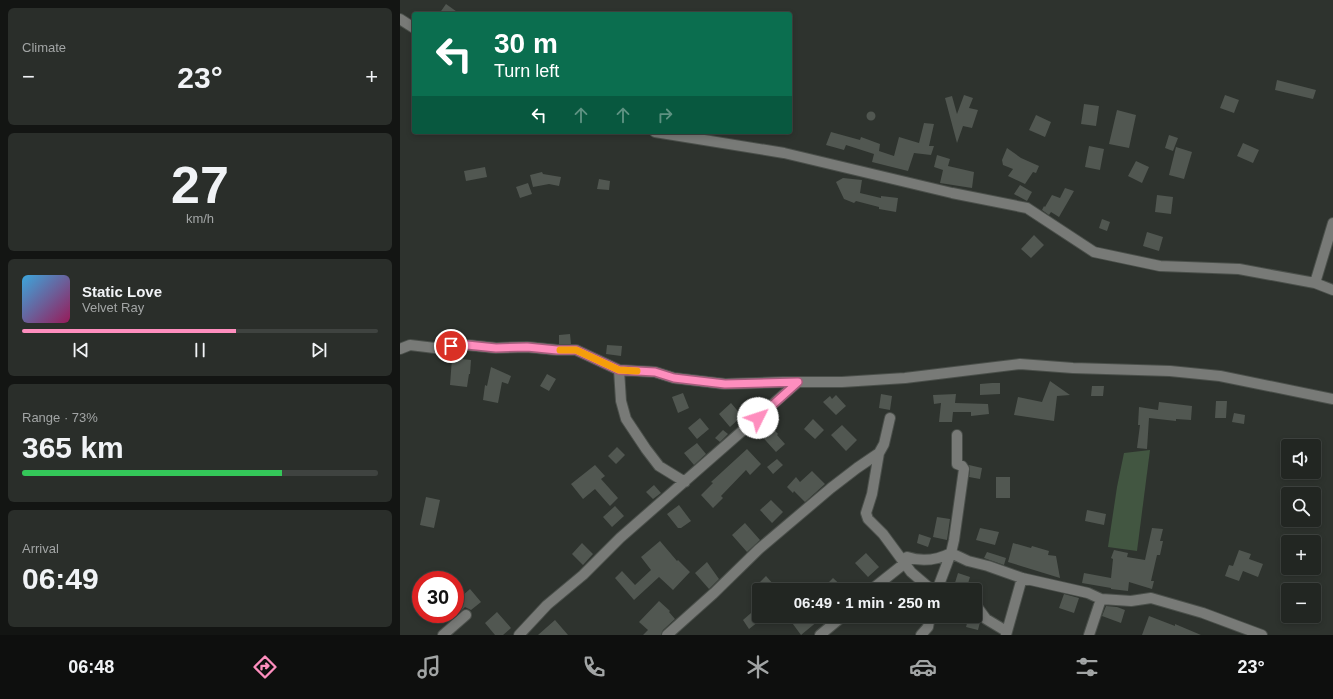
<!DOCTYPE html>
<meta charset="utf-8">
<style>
body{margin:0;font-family:Arial,sans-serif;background:#2a2e2a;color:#f1f3f6;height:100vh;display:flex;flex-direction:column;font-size:15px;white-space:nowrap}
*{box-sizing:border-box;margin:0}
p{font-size:13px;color:#a2a5a5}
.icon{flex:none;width:22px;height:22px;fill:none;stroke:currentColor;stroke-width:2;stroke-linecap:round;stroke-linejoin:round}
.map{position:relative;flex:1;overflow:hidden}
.details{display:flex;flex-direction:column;gap:8px;padding:8px;background:#131513;width:400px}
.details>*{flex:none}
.guide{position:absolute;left:12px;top:12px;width:380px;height:122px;border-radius:4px;box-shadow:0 2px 6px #0003,0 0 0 1px #3f4340;background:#0b6e4f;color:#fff;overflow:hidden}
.fabs{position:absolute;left:881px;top:439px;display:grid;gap:8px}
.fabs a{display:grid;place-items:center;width:40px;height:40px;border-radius:4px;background:#222622;box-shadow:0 2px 6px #0003,0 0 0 1px #3f4340;font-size:20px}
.speed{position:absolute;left:12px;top:571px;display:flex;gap:8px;font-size:20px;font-weight:700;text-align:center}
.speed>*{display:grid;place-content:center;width:52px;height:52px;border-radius:50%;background:#222622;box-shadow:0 2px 6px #0003,0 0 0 1px #3f4340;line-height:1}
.speed .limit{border:6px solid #d22;background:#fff;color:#111}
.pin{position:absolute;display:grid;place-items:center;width:34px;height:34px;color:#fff;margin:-17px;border:2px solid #fff;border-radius:50%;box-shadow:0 1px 4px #0007}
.me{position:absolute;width:44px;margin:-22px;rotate:49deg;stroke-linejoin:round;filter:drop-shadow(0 0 3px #0008)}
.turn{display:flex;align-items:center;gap:14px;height:84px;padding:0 16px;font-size:18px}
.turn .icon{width:52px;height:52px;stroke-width:2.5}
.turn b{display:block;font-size:28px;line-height:34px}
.lanes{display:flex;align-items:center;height:38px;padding:0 16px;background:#0003;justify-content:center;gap:20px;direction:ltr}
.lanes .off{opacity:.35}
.big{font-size:30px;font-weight:700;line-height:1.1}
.details .card{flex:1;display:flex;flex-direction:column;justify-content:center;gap:6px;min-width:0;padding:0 14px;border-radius:6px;background:#2a2e2a}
.details .dial{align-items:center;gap:0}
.dial b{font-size:52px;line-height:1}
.song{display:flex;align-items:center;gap:12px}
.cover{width:48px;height:48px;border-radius:6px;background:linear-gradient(135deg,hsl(200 70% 55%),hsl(330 70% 35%))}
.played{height:4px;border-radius:2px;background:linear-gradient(90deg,#fe8ebe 60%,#3f4340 60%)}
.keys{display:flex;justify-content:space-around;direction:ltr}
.heat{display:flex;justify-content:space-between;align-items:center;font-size:22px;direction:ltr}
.charge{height:6px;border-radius:3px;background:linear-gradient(90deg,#34c759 73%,#3f4340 0)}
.trip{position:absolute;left:352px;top:583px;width:230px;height:40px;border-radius:4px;background:#222622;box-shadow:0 2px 6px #0003,0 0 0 1px #3f4340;font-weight:700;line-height:40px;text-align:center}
.tabs{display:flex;height:64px;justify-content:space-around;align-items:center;background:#0e0f0e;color:#a2a5a5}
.tabs .icon{width:28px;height:28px}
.tabs .on{color:#fe8ebe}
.tabs b{font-size:18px;color:#f1f3f6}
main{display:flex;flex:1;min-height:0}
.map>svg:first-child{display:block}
.green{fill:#425641}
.building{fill:#515751}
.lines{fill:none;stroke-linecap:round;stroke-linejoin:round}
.minor-casing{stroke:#4a4f4a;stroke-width:12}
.minor{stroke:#787a77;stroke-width:10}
.route-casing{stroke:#a55c7c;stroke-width:10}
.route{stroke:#fe8ebe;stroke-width:7}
.slow{stroke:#f59e0b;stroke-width:7}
</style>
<main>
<section class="details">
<div class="card"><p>Climate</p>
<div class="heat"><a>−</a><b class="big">23°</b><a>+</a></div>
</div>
<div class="card dial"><b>27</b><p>km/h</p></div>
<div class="card">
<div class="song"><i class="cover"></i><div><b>Static Love</b><p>Velvet Ray</p></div></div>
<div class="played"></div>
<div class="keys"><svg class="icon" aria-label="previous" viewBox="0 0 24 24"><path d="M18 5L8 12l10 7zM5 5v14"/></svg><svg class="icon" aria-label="pause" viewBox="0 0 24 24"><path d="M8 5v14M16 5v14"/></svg><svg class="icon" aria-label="next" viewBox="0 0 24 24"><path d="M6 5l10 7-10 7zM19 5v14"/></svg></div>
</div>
<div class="card"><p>Range · 73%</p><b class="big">365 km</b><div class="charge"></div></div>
<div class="card"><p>Arrival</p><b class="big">06:49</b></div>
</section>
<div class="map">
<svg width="933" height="635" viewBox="0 0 933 635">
<rect width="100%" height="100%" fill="#2e332e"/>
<path class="green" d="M750,450L737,551L708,547L717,487L724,453Z"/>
<path class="building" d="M46,4L60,14H39Z
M877,80L916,90L913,99L875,90Z
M564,95L573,98L569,108L578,110L572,128L563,126L557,143L545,98L552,96L557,114Z
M825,95L839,100L834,113L820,108Z
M684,104L699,106L696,126L681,124Z
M717,110L736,115L729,148L709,144Z
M466.5 116a4.5 4.5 0 1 1 9 0a4.5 4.5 0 1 1-9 0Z
M636,115L651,122L645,137L629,130Z
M524,123L534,124L529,146H534L531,155L514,153L508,171L472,162L474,154L446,145L444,150L426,145L431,132L460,140L461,137L480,144L479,151L494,156L499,137L519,143Z
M769,135L778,138L773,151L765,148Z
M843,143L859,150L853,163L837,156Z
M689,146L704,149L700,170L685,167Z
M776,147L792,152L784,179L769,175Z
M607,148L621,158L639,166L636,173L633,172L625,184L608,176L613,169L603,165L602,160Z
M537,155L550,159L548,166L574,172L572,188L540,183L543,170L534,167Z
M736,161L749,167L742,183L728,176Z
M85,167L87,177L66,181L64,171Z
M142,172L143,174L161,177L159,186L149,184L133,187L130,175Z
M443,178L462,180L460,193L481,198V196L498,198L496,212L479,209V207L456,201L454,203L444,199L436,182Z
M199,179L210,181L209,190L197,189Z
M128,183L132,194L120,198L116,187Z
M620,185L632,192L627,201L614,194Z
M665,188L674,191L659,217L651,212L649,215L642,210L644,206L645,207L652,195L660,198Z
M757,195L773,197L771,214L755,212Z
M702,219L710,222L707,231L699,228Z
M747,232L763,237L759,251L743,246Z
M634,235L644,245L631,258L621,249Z
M170,334L171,344H159V335Z
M207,345L222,346L221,356L206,354Z
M52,358L71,360L70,374H69L67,387L50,385Z
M91,367L111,376L108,384L102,382L98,403L83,400L85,385L87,386Z
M147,374L156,379L149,391L140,386Z
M650,381L670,395L657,396L654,421L614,415L618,397L642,402Z
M592,383H600V394L580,395V384Z
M692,386H704L703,396H691Z
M283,393L289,408L278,413L272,397Z
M481,394L492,396L490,410L479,408Z
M556,394L555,403L588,404L589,414L571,416V412H553L552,422H539L541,403L534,404L533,395Z
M436,395L446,406L436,415L423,402L430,396L432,399Z
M816,401H827L826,418H815Z
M759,402L792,406L791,420L776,419V421L749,418L747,449L737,448L740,425H738L739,407L758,410Z
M331,403L342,416L330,427L319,414Z
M834,413L845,415L844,424L832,422Z
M300,418L309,429L297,439L288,428Z
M413,419L424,430L415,439L404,429Z
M368,423L378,434L377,435L385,444L376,452L358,432Z
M442,425L457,440L446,451L431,435Z
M323,430L328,434L320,442L315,438Z
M297,443L306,454L294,465L284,453Z
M217,447L225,455L216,464L208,456Z
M347,449L361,464L350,475L346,470L321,496L323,498L313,508L301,495L313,483L311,482Z
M377,459L383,465L373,474L367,467Z
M195,465L205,476L201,479L218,498L210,506L195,489L183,499L171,484Z
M569,465L582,468L580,479L569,477L570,470Z
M412,471L425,484L405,502L394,491L393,493L387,487L396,477L400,482Z
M596,477H610V498H596Z
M254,485L261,493L253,499L246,492Z
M26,497L40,500L34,528L20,525Z
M371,500L383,512L372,523L360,510Z
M279,505L291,521L281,528H278L267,514Z
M215,506L224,516L212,527L203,517Z
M687,510L706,514L704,525L685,521Z
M537,517L550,519L547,540L533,537Z
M345,523L360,540L347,552L332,535Z
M580,528L599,532L595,545L576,540Z
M752,528L763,529L760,541H763L760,555H757L751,581H754L752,589L729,582L728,591L711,589V588L682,583L684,573L711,578L713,559L711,558L714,550L728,553L727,557L745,560Z
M519,534L531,538L528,547L517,543Z
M260,541L277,561L278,560L290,572L273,590L259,577L234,600L215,578L222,571L235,585L251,570L241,557Z
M182,543L193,554L183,565L172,554Z
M613,543L631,548L632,546L649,551L648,555L656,556L660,578L608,562Z
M839,550L851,554L849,559L863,564L858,577L843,571L839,581L825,576L829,565L833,566Z
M587,552L606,558L604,565L584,558Z
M466,553L479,567L468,577L455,563Z
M307,562L319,579L309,589L295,573Z
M558,573L570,577L566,590L554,586Z
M366,576L374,585L369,590H352Z
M433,578L446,590H421Z
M70,589L81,602L71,610L65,607L61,611L55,604V602Z
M664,594L679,598L674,613L659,608Z
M259,601L270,611L269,612L275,619L263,630L261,635H243L248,630L239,622Z
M706,606L717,607L725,610L721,623L702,616Z
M97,612L111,628L103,635H95L85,623Z
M351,613L358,622L349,629L343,620Z
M387,616H424L401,635Z
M569,616L577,618L580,622L578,630L566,627Z
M749,616L775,626V624L801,635H742Z
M155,620L168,635H138Z"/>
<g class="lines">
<defs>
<path id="minor" d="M0,19L14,28
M255,132L384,153L552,193L627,208L694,252L760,266L839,269L915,283L933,223
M915,283L933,290
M0,349L10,345L35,348L67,345L96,348L127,347L157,350H176L219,370
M479,453L472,494L466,513L468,519L483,534L511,572L532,590
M285,482L259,466L246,449L226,419L221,401L219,370L255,372L274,378L325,384L383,382H442L505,378L620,364L673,368L770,371L820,376L933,399
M551,553L568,561L588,566L622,578L688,593L701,599L731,601L751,598L803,613L862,635
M471,590L505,563L507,557C522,562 537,560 551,553
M537,590L551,553L554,540L564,469L562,466L557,464V435
M575,608H578L586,619L606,631
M43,635L66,615
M119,635L147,605L183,575L220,538L398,382
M267,635L314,593L359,549L431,488L457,468L479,453L484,444L490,418
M420,635L443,616
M521,635L528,627L530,616
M606,635L622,578
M689,635L701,599"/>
</defs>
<use href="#minor" class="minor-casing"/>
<use href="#minor" class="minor"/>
</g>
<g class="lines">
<defs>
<path id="route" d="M51,346L67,345L96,348L127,347L157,350H176L219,370L255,372L274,378L325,384L398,382L358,418"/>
</defs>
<use href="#route" class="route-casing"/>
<use href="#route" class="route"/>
<path class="slow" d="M160,350H176L219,370L237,371"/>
</g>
</svg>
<div class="fabs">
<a><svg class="icon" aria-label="sound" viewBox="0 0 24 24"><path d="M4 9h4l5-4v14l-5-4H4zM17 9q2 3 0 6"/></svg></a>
<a><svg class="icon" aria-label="search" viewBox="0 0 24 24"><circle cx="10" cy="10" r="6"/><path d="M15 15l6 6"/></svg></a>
<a>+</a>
<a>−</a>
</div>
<div class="speed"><div class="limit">30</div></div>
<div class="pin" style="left:51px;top:346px;background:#d93025"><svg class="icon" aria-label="arrive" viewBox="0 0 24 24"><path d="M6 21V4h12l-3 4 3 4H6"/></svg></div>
<svg class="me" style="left:358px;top:418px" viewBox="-20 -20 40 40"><circle r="19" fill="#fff"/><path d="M0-13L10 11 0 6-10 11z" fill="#fe8ebe"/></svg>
<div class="trip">06:49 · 1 min · 250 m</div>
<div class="guide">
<div class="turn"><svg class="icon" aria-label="left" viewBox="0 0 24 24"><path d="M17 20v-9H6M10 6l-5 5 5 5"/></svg><div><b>30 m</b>Turn left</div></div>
<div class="lanes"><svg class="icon" aria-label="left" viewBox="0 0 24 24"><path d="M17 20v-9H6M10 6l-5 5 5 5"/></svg><svg class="icon off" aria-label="ahead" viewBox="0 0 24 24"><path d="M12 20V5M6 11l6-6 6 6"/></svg><svg class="icon off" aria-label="ahead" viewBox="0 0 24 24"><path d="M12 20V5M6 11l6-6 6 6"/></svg><svg class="icon off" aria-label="right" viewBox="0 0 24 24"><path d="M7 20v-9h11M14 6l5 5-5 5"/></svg></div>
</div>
</div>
</main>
<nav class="tabs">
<b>06:48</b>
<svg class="icon on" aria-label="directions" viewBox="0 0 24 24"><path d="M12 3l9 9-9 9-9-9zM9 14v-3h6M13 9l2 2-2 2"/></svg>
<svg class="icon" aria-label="music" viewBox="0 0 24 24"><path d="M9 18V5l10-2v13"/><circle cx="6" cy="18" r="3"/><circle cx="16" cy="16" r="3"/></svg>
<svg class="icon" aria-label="phone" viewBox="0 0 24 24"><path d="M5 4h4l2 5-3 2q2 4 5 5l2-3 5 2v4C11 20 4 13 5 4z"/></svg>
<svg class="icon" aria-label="climate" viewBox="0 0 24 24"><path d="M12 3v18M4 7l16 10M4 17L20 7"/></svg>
<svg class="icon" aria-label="car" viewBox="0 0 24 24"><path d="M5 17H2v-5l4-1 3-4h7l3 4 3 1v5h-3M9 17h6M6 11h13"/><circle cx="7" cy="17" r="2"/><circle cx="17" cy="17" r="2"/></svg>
<svg class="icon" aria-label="filters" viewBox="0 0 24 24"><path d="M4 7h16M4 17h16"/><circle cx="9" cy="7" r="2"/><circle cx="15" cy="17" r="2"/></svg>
<b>23°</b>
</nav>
